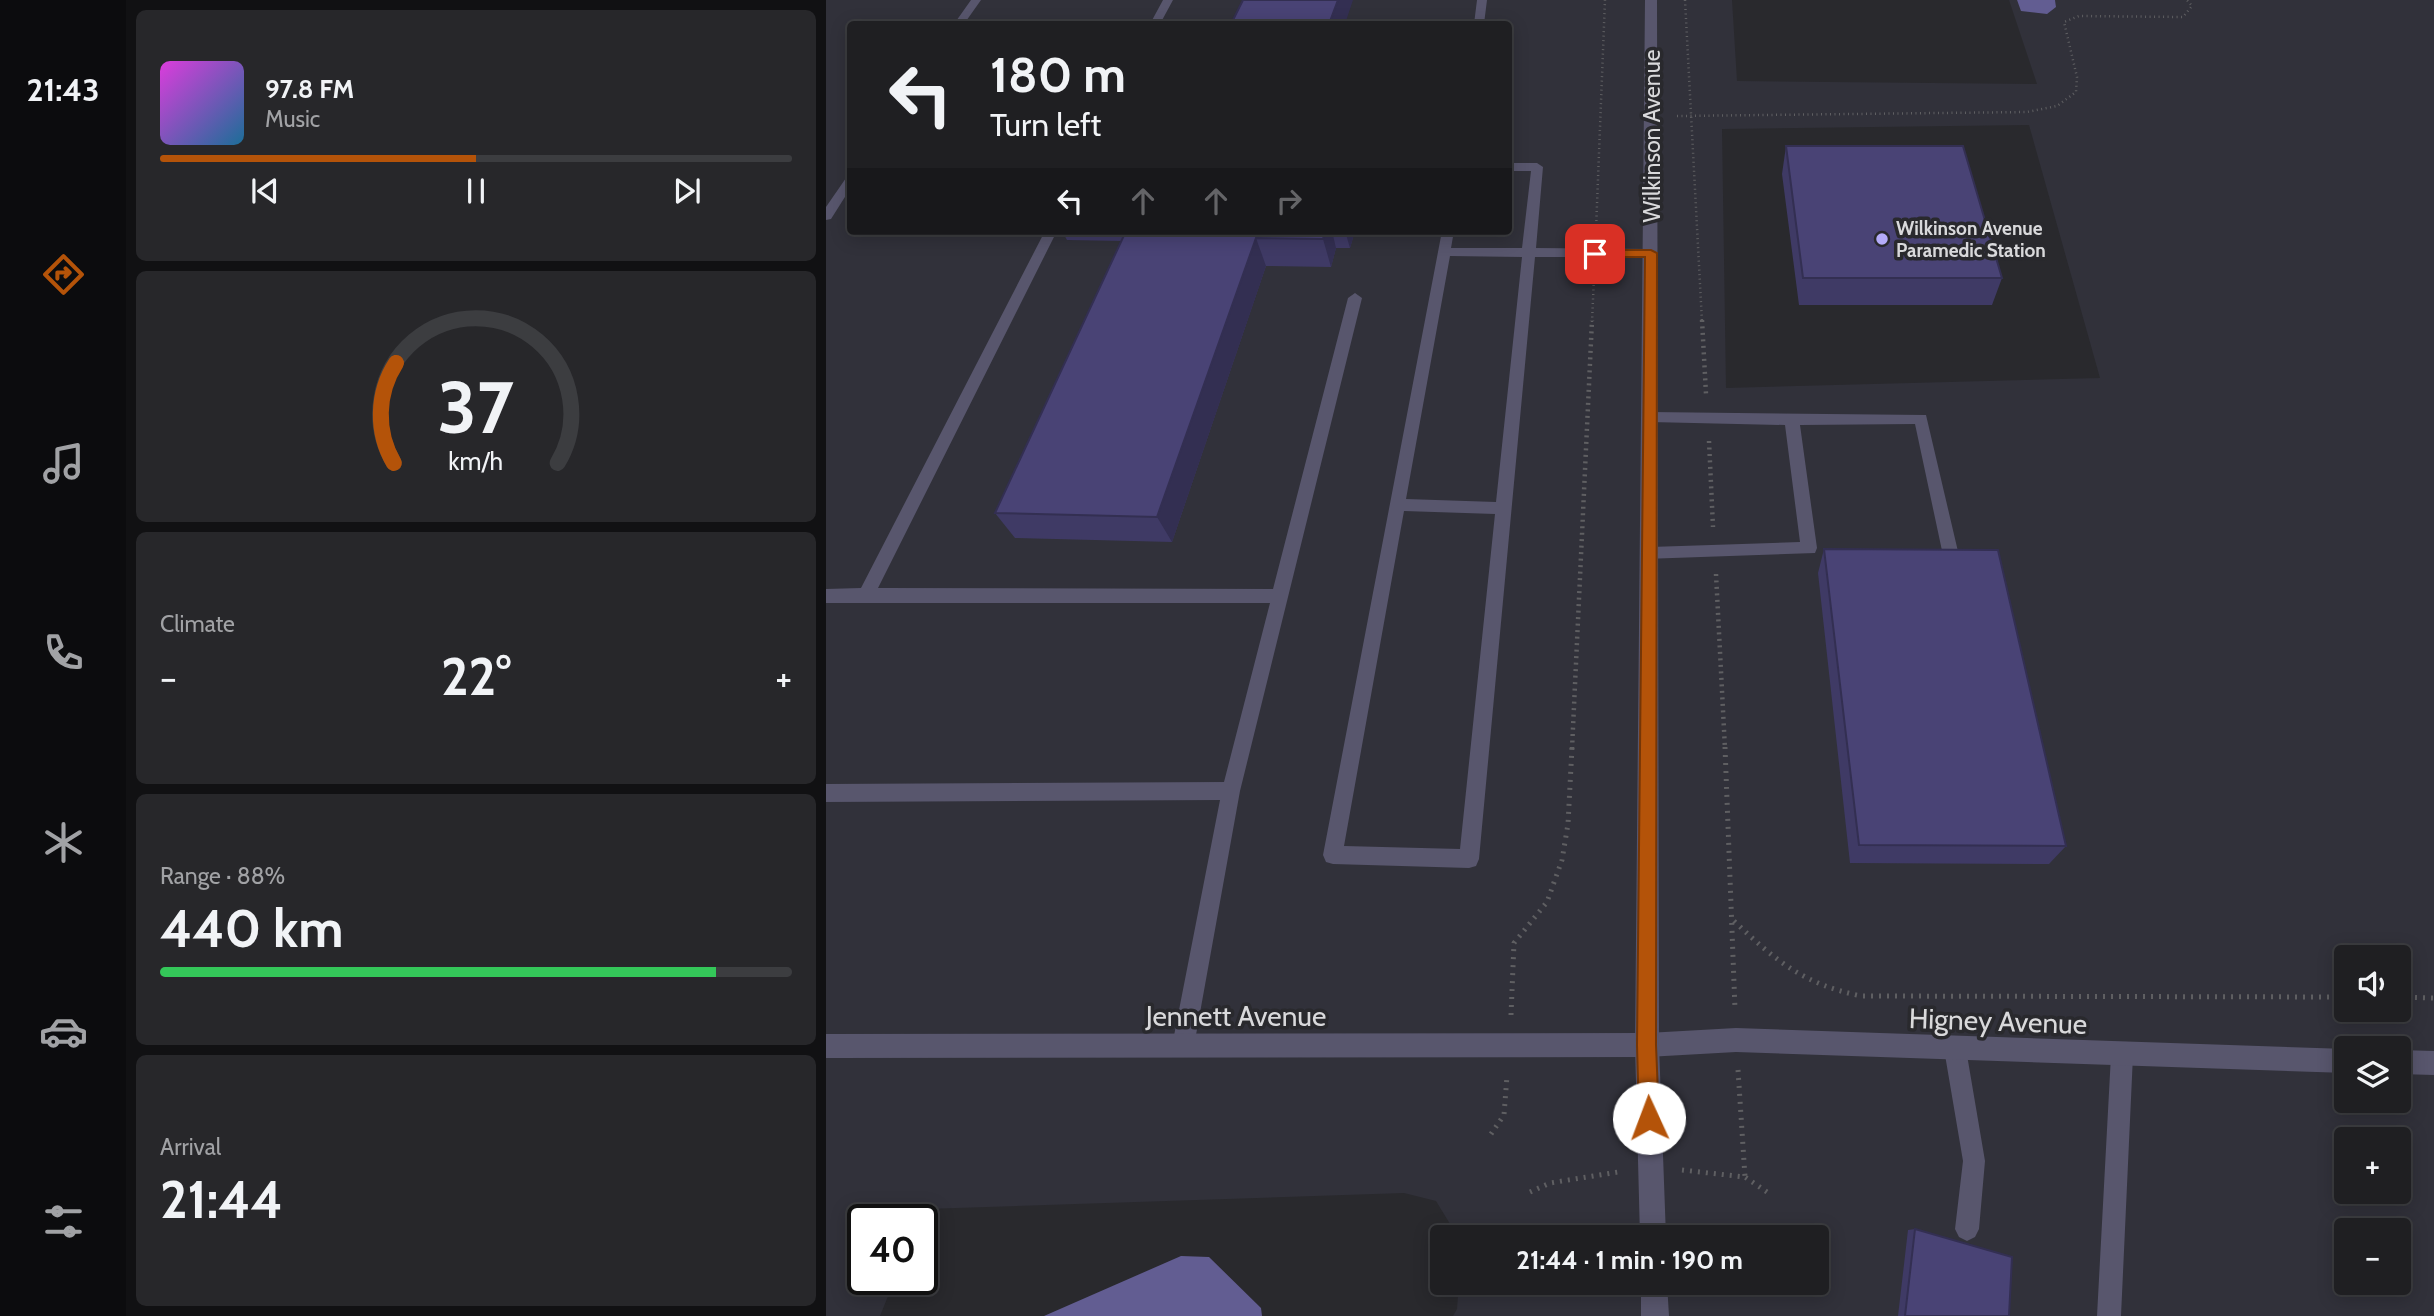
<!DOCTYPE html>
<meta charset="utf-8">
<style>
body{margin:0;font-family:Cabin,sans-serif;background:#27272a;color:#f1f3f6;height:100vh;display:flex;flex-direction:column;font-size:26px;white-space:nowrap}
*{box-sizing:border-box;margin:0}
p{font-size:23px;color:#a1a2a5}
.icon{flex:none;width:38px;height:38px;fill:none;stroke:currentColor;stroke-width:2;stroke-linecap:round;stroke-linejoin:round}
.map{position:relative;flex:1;overflow:hidden}
.sheet{display:flex;flex-direction:column;gap:10px;padding:10px;background:#111113;width:700px}
.sheet>*{flex:none}
.banner{position:absolute;left:21px;top:21px;width:665px;height:214px;border-radius:7px;box-shadow:0 4px 18px #0003,0 0 0 2px #3c3d40;background:#1f1f22;color:#f1f3f6;overflow:hidden}
.fabs{position:absolute;left:1508px;top:945px;display:grid;gap:14px}
.fabs a{display:grid;place-items:center;width:77px;height:77px;border-radius:7px;background:#1f1f22;box-shadow:0 4px 18px #0003,0 0 0 2px #3c3d40;font-size:35px}
.speed{position:absolute;left:21px;top:1204px;display:flex;gap:14px;font-size:35px;font-weight:700;text-align:center}
.speed>*{display:grid;place-content:center;width:91px;height:91px;border-radius:50%;background:#1f1f22;box-shadow:0 4px 18px #0003,0 0 0 2px #3c3d40;line-height:1}
.speed .limit{border:4px solid #111;border-radius:10px;background:#fff;color:#111}
.pin{position:absolute;display:grid;place-items:center;width:60px;height:60px;color:#fff;margin:-30px;border-radius:14px;box-shadow:0 4px 10px #0006}
.me{position:absolute;width:77px;margin:-38px;rotate:358deg;stroke-linejoin:round;filter:drop-shadow(0 0 5px #0008)}
.turn{display:flex;align-items:center;gap:24px;height:147px;padding:0 28px;font-size:32px}
.turn .icon{width:91px;height:91px;stroke-width:2.5}
.turn b{display:block;font-size:49px;line-height:60px}
.lanes{display:flex;align-items:center;height:66px;padding:0 28px;background:#0003;justify-content:center;gap:35px;direction:ltr}
.lanes .off{opacity:.35}
.big{font-size:52px;font-weight:700;line-height:1.1}
.sheet .tile{flex:1;display:flex;flex-direction:column;justify-content:center;gap:10px;min-width:0;padding:0 24px;border-radius:10px;background:#27272a}
.sheet .dial{align-items:center;gap:0}
.dial svg{height:182px;overflow:visible;fill:none;stroke:#3c3d40;stroke-width:7;stroke-linecap:round;text-anchor:middle}
.dial text{fill:#f1f3f6;stroke:none}
.song{display:flex;align-items:center;gap:21px}
.cover{width:84px;height:84px;border-radius:10px;background:linear-gradient(135deg,hsl(300 70% 55%),hsl(200 70% 35%))}
.played{height:7px;border-radius:4px;background:linear-gradient(90deg,#b45309 50%,#3c3d40 50%)}
.keys{display:flex;justify-content:space-around;direction:ltr}
.heat{display:flex;justify-content:space-between;align-items:center;font-size:38px;direction:ltr}
.charge{height:10px;border-radius:5px;background:linear-gradient(90deg,#34c759 88%,#3c3d40 0)}
.trip{position:absolute;left:604px;top:1225px;width:399px;height:70px;border-radius:7px;background:#1f1f22;box-shadow:0 4px 18px #0003,0 0 0 2px #3c3d40;font-weight:700;line-height:70px;text-align:center}
main{display:flex;flex:1;min-height:0}
.tabs{display:flex;flex-direction:column;width:126px;justify-content:space-around;align-items:center;background:#0c0c0e;color:#a1a2a5}
.tabs .icon{width:49px;height:49px}
.tabs .current{color:#b45309}
.tabs b{font-size:32px;color:#f1f3f6}
.map>svg:first-child{display:block}
.built{fill:#31313a;fill-rule:evenodd}
.water{fill:#625d92}
.lines{fill:none;stroke-linecap:round;stroke-linejoin:round}
.path-far2{stroke:#5f5f62;stroke-width:2.5;stroke-dasharray:1 3.5;stroke-linecap:butt}
.path-far1{stroke:#5f5f62;stroke-width:4.5;stroke-dasharray:2 4.5;stroke-linecap:butt}
.path{stroke:#5f5f62;stroke-width:5;stroke-dasharray:2 6;stroke-linecap:butt}
.service{fill:#58566d;fill-rule:evenodd}
.minor{fill:#58566d;fill-rule:evenodd}
.tertiary{fill:#58566d;fill-rule:evenodd}
.wall{fill:#3f3a65}
.shaded-wall{fill:#332f52}
.building{fill:#494375;stroke:#332f52;stroke-width:2}
.route{fill:#b45309;stroke:#753606;stroke-width:2}
.poi-dot{fill:#b4acf9;stroke:#29292d;stroke-width:2.5}
.labels{text-anchor:middle;dominant-baseline:central;stroke-width:7;stroke-linejoin:round;paint-order:stroke}
.far-poi-label{font-size:19px;font-weight:bold;fill:#d9d9db;stroke:#29292d;text-anchor:start}
.street-label{font-size:23px;fill:#d9d9db;stroke:#29292d}
.near-street-label{font-size:28px;fill:#d9d9db;stroke:#29292d}
</style>
<main>
<nav class="tabs">
<b>21:43</b>
<svg class="icon current" aria-label="directions" viewBox="0 0 24 24"><path d="M12 3l9 9-9 9-9-9zM9 14v-3h6M13 9l2 2-2 2"/></svg>
<svg class="icon" aria-label="music" viewBox="0 0 24 24"><path d="M9 18V5l10-2v13"/><circle cx="6" cy="18" r="3"/><circle cx="16" cy="16" r="3"/></svg>
<svg class="icon" aria-label="phone" viewBox="0 0 24 24"><path d="M5 4h4l2 5-3 2q2 4 5 5l2-3 5 2v4C11 20 4 13 5 4z"/></svg>
<svg class="icon" aria-label="climate" viewBox="0 0 24 24"><path d="M12 3v18M4 7l16 10M4 17L20 7"/></svg>
<svg class="icon" aria-label="car" viewBox="0 0 24 24"><path d="M5 17H2v-5l4-1 3-4h7l3 4 3 1v5h-3M9 17h6M6 11h13"/><circle cx="7" cy="17" r="2"/><circle cx="17" cy="17" r="2"/></svg>
<svg class="icon" aria-label="filters" viewBox="0 0 24 24"><path d="M4 7h16M4 17h16"/><circle cx="9" cy="7" r="2"/><circle cx="15" cy="17" r="2"/></svg>
</nav>
<section class="sheet">
<div class="tile">
<div class="song"><i class="cover"></i><div><b>97.8 FM</b><p>Music</p></div></div>
<div class="played"></div>
<div class="keys"><svg class="icon" aria-label="previous" viewBox="0 0 24 24"><path d="M18 5L8 12l10 7zM5 5v14"/></svg><svg class="icon" aria-label="pause" viewBox="0 0 24 24"><path d="M8 5v14M16 5v14"/></svg><svg class="icon" aria-label="next" viewBox="0 0 24 24"><path d="M6 5l10 7-10 7zM19 5v14"/></svg></div>
</div>
<div class="tile dial"><svg viewBox="0 0 100 80">
<path d="M14 69A42 42 0 1 1 86 69"/>
<path d="M14 69A42 42 0 0 1 15 25" stroke="#b45309"/>
<text x="50" y="56" font-size="32" font-weight="700">37</text>
<text x="50" y="72" font-size="11">km/h</text>
</svg></div>
<div class="tile"><p>Climate</p>
<div class="heat"><a>−</a><b class="big">22°</b><a>+</a></div>
</div>
<div class="tile"><p>Range · 88%</p><b class="big">440 km</b><div class="charge"></div></div>
<div class="tile"><p>Arrival</p><b class="big">21:44</b></div>
</section>
<div class="map">
<svg width="1608" height="1316" viewBox="0 0 1608 1316">
<rect width="100%" height="100%" fill="#29292d"/>
<path class="built" d="M0,0H906L911,81L1211,84L1183,0H1191L1196,11L1230,7L1229,0H1608V1316H627L631,1309L633,1283H990V1237H632L610,1201L578,1193L99,1209L94,1220H37V1279H69L54,1316H0ZM24,24H682V231H24ZM1203,125L1274,378L900,388L896,129ZM1521,957H1573V1010H1521ZM1521,1048H1573V1101H1521ZM1521,1139H1573V1192H1521ZM1521,1230H1573V1283H1521Z"/>
<path class="water" d="M1191,0H1229L1230,7L1221,14L1195,11Z
M355,1256L383,1257L435,1308L436,1316H218Z"/>
<g class="lines">
<path class="path-far2" d="M859,0L876,322
M851,116L1201,112L1231,106L1250,92L1251,77L1238,22L1253,16L1357,17L1366,6L1361,0
M770,230L779,0
M766,322L768,277"/>
<path class="path-far1" d="M876,320L880,394
M883,441L887,527
M890,574L899,749
M746,749L766,320"/>
<path class="path" d="M899,747L909,1009
M908,921C950,961 977,984 1035,996L1521,997
M1573,997L1608,998
M685,1015L688,943L721,902L736,860L742,824L746,747
M912,1070L919,1177
M665,1134L678,1115L681,1076
M856,1170L919,1177L941,1192
M704,1192L724,1183L792,1172"/>
<path class="service" d="M145,0H155L138,24H128Z
M337,0H347L334,24H324Z
M651,0H661L658,24H648Z
M682,163H711L717,167L710,248L825,249L832,253L825,257H709L653,859L650,866L643,868L507,864L500,862L497,855L616,231H628L625,248H696L705,171H682ZM624,256L696,257L670,502L580,499ZM578,511L669,514L634,849L518,846Z
M24,177V189L5,219L0,220V207L20,178Z
M219,231H231L52,588L447,589L522,298L529,293L536,298L414,791L368,1046L365,1054L357,1057L349,1054L346,1046L394,800L0,802V784L398,782L444,603H0V589L35,588Z
M824,412L1100,415L1134,560L1126,567L1118,560L1089,424L974,425L991,548L989,553L818,559L816,554L824,547L974,542L959,425L824,422L817,417Z
M1129,1038L1137,1041L1140,1049L1159,1161L1153,1229L1149,1237L1141,1241L1133,1237L1129,1229L1137,1161L1118,1049L1121,1041Z
M1296,1044L1304,1047L1307,1055L1295,1316H1271L1285,1055L1288,1047Z"/>
<path class="minor" d="M910,1028L1521,1049V1073L910,1052L821,1057L0,1058V1034L821,1033Z
M1573,1050L1608,1051V1075L1573,1074Z"/>
<path class="tertiary" d="M819,0H831L833,1045L840,1237H814L809,1045Z
M815,1283H841L843,1316H815Z"/>
</g>
<path class="wall" d="M960,146L1176,278L1166,305H973L956,174Z
M236,231H529L524,248H510L505,267L440,266L346,542L189,538L169,513L296,241L241,240Z
M998,549L1240,846L1223,864L1024,863L992,573Z
M1089,1229L1183,1316H1072L1082,1230Z"/>
<path class="shaded-wall" d="M512,0H527L519,24H503Z
M499,231H506L510,248L505,267L497,239Z
M519,231H529L524,248Z
M430,238L440,266L346,542L331,517Z"/>
<path class="building" d="M417,0H512L503,24H405Z
M960,146H1137L1176,278H977Z
M300,231H499L497,239L430,238L331,517L169,513Z
M998,549L1172,550L1240,846L1033,845Z
M1089,1229L1186,1257L1183,1316H1079Z"/>
<path class="route" d="M769,250H825L831,253L830,1045L833,1118L830,1125L823,1128L816,1125L813,1118L811,1045L819,257H765L763,254Z"/>
<circle class="poi-dot" cx="1056" cy="239" r="7"/>
<g class="labels">
<g class="far-poi-label">
<text x="1070" y="228">Wilkinson Avenue<tspan x="1070" dy="22">Paramedic Station</tspan></text>
</g>
<g class="street-label">
<text transform="translate(826 136) rotate(-90)">Wilkinson Avenue</text>
</g>
<g class="near-street-label">
<text x="410" y="1016">Jennett Avenue</text>
<text transform="translate(1172 1021) rotate(2)">Higney Avenue</text>
</g>
</g>
</svg>
<div class="fabs">
<a><svg class="icon" aria-label="sound" viewBox="0 0 24 24"><path d="M4 9h4l5-4v14l-5-4H4zM17 9q2 3 0 6"/></svg></a>
<a><svg class="icon" aria-label="layers" viewBox="0 0 24 24"><path d="M12 4l9 5-9 5-9-5zM3 14l9 5 9-5"/></svg></a>
<a>+</a>
<a>−</a>
</div>
<div class="speed"><div class="limit">40</div></div>
<div class="pin" style="left:769px;top:254px;background:#d93025"><svg class="icon" aria-label="arrive" viewBox="0 0 24 24"><path d="M6 21V4h12l-3 4 3 4H6"/></svg></div>
<svg class="me" style="left:823px;top:1118px" viewBox="-20 -20 40 40"><circle r="19" fill="#fff"/><path d="M0-13L10 11 0 6-10 11z" fill="#b45309"/></svg>
<div class="trip">21:44 · 1 min · 190 m</div>
<div class="banner">
<div class="turn"><svg class="icon" aria-label="left" viewBox="0 0 24 24"><path d="M17 20v-9H6M10 6l-5 5 5 5"/></svg><div><b>180 m</b>Turn left</div></div>
<div class="lanes"><svg class="icon" aria-label="left" viewBox="0 0 24 24"><path d="M17 20v-9H6M10 6l-5 5 5 5"/></svg><svg class="icon off" aria-label="ahead" viewBox="0 0 24 24"><path d="M12 20V5M6 11l6-6 6 6"/></svg><svg class="icon off" aria-label="ahead" viewBox="0 0 24 24"><path d="M12 20V5M6 11l6-6 6 6"/></svg><svg class="icon off" aria-label="right" viewBox="0 0 24 24"><path d="M7 20v-9h11M14 6l5 5-5 5"/></svg></div>
</div>
</div>
</main>
